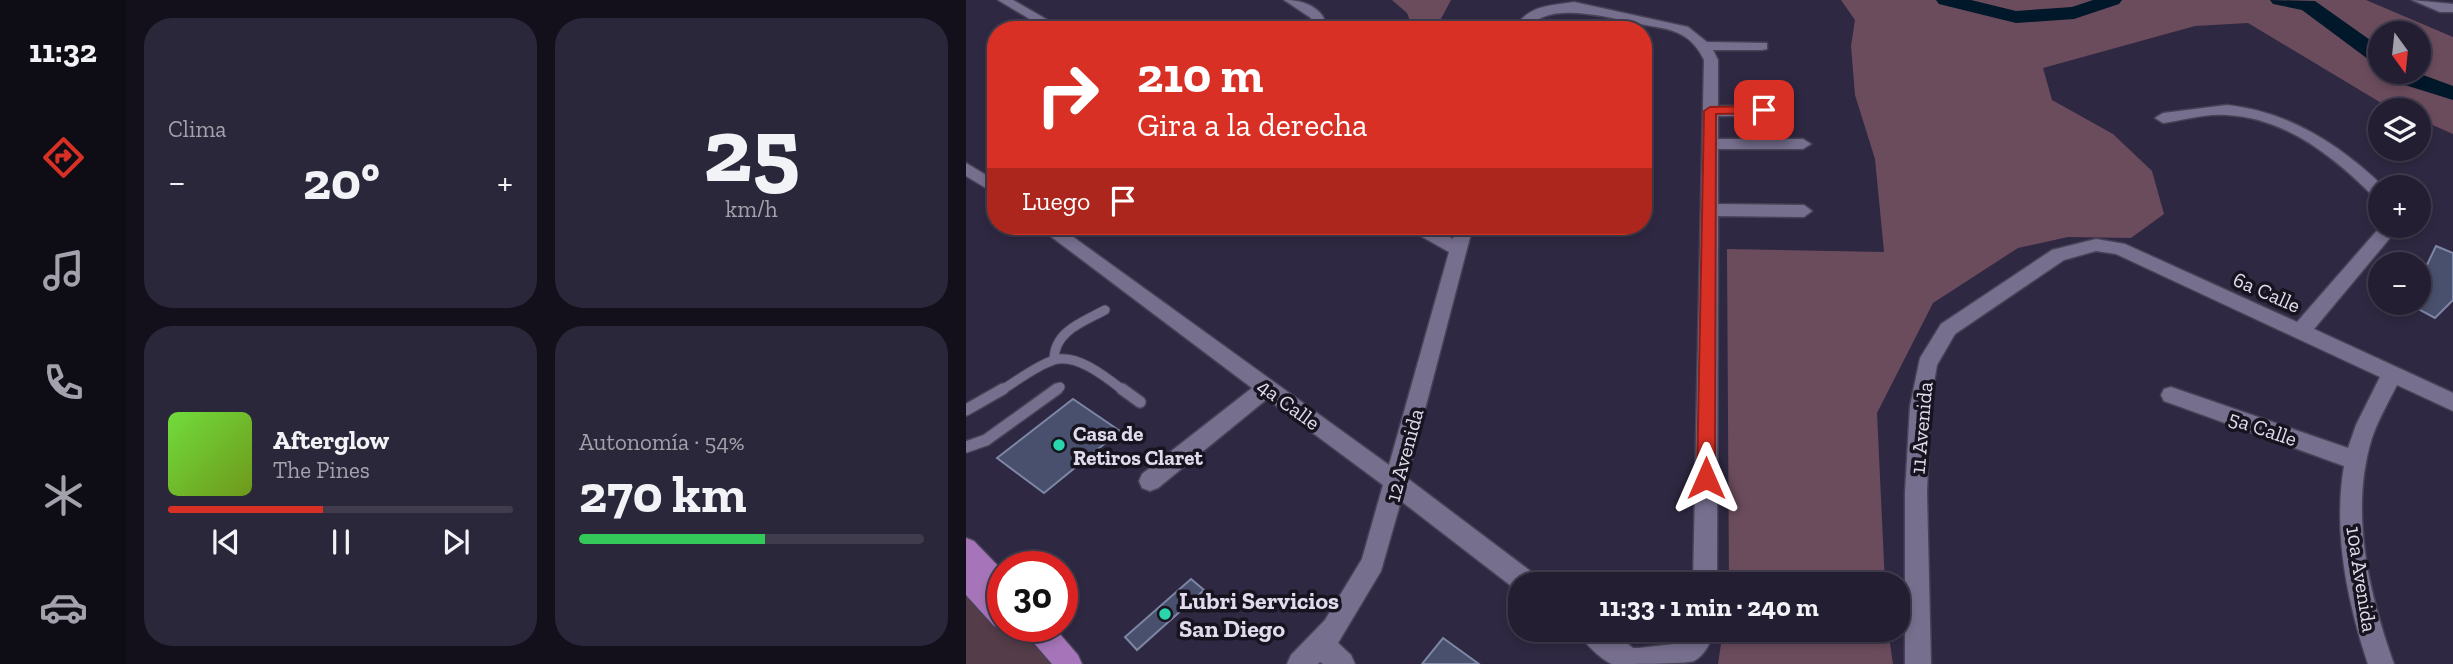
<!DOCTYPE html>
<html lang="es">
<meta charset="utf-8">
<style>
body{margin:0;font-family:"Zilla Slab",serif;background:#2b273a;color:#f1f3f6;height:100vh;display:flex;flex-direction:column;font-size:26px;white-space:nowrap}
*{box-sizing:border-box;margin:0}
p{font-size:23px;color:#a3a2ac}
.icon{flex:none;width:38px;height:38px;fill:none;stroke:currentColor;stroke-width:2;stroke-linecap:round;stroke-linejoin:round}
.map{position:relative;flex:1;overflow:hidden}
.details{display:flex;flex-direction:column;gap:18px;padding:18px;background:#13101c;width:840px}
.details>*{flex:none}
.guide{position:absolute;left:21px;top:21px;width:665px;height:214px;border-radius:28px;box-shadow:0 4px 10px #0003,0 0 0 2px #403c4d;background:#d93025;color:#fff;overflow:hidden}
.needle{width:46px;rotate:165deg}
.fabs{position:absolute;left:1402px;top:21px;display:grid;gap:14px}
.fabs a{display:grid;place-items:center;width:63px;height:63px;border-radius:50%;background:#231e32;box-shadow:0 4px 10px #0003,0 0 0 2px #403c4d;font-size:35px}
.speed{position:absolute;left:21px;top:551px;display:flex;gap:14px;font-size:35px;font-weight:700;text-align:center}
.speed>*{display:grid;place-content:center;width:91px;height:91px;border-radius:50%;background:#231e32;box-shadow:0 4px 10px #0003,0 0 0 2px #403c4d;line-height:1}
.speed .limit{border:10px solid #d22;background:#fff;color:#111}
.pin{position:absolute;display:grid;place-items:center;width:60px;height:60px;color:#fff;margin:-30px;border-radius:14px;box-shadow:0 4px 10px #0006}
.me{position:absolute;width:77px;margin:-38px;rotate:0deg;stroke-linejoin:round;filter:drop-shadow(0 0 5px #0008)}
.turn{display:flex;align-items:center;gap:24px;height:147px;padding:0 35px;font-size:32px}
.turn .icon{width:91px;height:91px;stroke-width:2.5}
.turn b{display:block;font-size:49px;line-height:60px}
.then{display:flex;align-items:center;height:66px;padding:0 35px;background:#0003;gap:14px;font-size:26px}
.big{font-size:52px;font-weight:800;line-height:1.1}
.details .widget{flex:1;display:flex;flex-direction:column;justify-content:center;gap:10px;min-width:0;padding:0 24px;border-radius:28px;background:#2b273a}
.details .dial{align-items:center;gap:0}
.dial b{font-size:91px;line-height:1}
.song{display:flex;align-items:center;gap:21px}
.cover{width:84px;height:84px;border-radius:10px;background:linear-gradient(135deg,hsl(100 70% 55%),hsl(80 70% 35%))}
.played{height:7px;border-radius:4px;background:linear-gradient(90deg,#d93025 45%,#403c4d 45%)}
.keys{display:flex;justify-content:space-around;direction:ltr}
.heat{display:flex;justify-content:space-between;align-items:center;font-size:38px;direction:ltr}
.charge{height:10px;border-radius:5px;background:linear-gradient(90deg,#34c759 54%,#403c4d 0)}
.details .tiles{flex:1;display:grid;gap:18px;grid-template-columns:repeat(2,1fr)}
.trip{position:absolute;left:542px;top:572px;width:402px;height:70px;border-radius:28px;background:#231e32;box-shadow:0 4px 10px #0003,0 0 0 2px #403c4d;font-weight:800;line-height:70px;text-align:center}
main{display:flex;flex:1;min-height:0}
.tab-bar{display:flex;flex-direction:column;width:126px;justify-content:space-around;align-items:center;background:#0e0c14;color:#a3a2ac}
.tab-bar .icon{width:49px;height:49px}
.tab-bar .selected{color:#d93025}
.tab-bar b{font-size:32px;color:#f1f3f6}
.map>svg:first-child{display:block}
.green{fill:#543c49}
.forest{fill:#6b4c5d;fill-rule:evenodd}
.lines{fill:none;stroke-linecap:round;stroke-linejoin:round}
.river{fill:#01172a;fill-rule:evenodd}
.building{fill:#48506d;stroke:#7d86a4;stroke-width:2}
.service-far1-casing{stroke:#484257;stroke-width:11}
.service-casing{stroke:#484257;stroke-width:14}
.minor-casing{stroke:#484257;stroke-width:3}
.primary-casing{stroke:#484257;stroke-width:3}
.service-far1{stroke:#776f8e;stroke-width:9}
.service{stroke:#776f8e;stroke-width:11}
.minor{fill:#776f8e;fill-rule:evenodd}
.primary{fill:#a675b9;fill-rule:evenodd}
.route{fill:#d93025;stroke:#8d1f18;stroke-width:2}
.poi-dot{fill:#28d5ad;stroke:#17141f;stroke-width:2.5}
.labels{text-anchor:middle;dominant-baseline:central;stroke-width:7;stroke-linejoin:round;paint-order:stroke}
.street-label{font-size:21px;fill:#e0dced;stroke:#17141f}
.poi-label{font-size:21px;font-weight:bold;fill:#e0dced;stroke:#17141f;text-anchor:start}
.near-poi-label{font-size:24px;font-weight:bold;fill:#e0dced;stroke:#17141f;text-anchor:start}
</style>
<main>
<nav class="tab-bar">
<b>11:32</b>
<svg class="icon selected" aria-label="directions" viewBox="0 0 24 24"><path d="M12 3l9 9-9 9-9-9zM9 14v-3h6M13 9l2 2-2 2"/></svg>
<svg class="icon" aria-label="music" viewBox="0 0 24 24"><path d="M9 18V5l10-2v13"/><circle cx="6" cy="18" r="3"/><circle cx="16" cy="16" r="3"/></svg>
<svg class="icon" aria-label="phone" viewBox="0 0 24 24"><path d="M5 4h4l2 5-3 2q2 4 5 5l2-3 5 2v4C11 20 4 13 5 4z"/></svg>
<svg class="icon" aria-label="climate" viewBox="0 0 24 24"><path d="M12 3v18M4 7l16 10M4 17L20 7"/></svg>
<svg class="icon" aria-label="car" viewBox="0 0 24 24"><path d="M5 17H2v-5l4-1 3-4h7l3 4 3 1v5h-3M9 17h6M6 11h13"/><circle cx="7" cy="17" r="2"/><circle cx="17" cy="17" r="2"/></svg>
</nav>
<section class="details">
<div class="tiles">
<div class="widget"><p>Clima</p>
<div class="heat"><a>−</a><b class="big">20°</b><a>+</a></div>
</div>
<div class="widget dial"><b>25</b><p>km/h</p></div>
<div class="widget">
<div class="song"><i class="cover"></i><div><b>Afterglow</b><p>The Pines</p></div></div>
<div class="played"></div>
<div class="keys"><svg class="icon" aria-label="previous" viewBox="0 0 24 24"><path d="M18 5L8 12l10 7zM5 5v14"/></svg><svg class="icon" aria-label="pause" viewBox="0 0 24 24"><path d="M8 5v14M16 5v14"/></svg><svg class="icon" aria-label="next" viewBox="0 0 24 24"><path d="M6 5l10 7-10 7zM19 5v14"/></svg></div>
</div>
<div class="widget"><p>Autonomía · 54%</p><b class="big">270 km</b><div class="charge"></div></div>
</div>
</section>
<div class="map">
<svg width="1487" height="664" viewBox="0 0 1487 664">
<rect width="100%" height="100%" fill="#2f2842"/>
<path class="green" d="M0,593L23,618L73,648L86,664H0Z"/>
<path class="forest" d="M426,0H485L469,30H441L445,23L441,13Z
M875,0H1400L1487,37V134L1453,119L1452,110H1431L1417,104L1282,23L1229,26L1077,68L1086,100L1147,134L1186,171L1198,214L1165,238L1102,237L1052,248L967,303L911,413L919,584H763L761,249L918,252L909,159L889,95L885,46L889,20ZM1414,33H1452V72H1414Z
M757,630H922L927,664H752Z"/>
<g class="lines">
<path class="river" d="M970,0H1005L1050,11L1106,7L1127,0H1156L1153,4L1108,19L1050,23L973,4Z
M1304,0L1349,1L1414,47V63L1406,62L1336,10L1307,4Z
M1424,72H1449L1487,86V100L1439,85Z"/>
</g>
<path class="building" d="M1470,246L1487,253V300L1469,318L1452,309V269L1458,271Z
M107,399L154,431L78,493L31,458Z
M225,579L238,590L171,650L159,637Z
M477,638L513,664H456Z"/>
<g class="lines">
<defs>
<path id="service-far1" d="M88,360C88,331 117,322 139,310
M34,391C50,382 69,366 88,360C111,353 141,378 158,391
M88,391L94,387"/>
<path id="service" d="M156,389L174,402
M0,410L37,389
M0,447L20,440L91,389"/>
<path id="minor" d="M32,0H47L99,30H82Z
M318,0C338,0 358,7 362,30H348L345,18Z
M1446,0L1487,4V12H1474Z
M608,2L722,27L741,42L801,43V49L796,50H747L752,60V106H808L824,116L816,121L805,116H752V139H837L845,144L837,149H752V204L838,205L846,211L838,217L752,216L751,584H727L738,60C733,49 724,38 712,33C699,27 682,26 669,23C640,17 579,0 562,30H548C561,5 583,6 608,2Z
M1261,105C1324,112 1373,144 1418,187H1414V199L1408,197C1368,157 1320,118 1261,115C1240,113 1218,120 1197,123L1189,118L1197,113Z
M0,163L30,181V194L0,176Z
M71,226H92L423,465L483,252L444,230L441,226H463L487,239L491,226H507L441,478L571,576L574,584H555L553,592L435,501L415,571L372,643L385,655L389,664H357L354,662L352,664H321L325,655L359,620L396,559L417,485L301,399L192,488L184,491L176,488L173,481L176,474L286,388Z
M1415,226H1434L1348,329L1487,393V411L1431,385C1422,403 1412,420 1406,438C1383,511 1403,594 1428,664H1402C1381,601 1367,532 1378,466L1198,401L1195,395L1198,389L1205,387L1382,448L1390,425L1414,377L1150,254L1130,251L1098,260L989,334L971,365L964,406L961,493L965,664H939V493L944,406L954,358L975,324L1086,250L1130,239L1159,244L1331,322Z
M611,630H644L667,648H673L707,644L723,630H749C744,643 740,654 728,661C720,664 655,664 646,664C634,659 616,641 611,630Z"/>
<path id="primary" d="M0,538L8,541L37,571V626H44L37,629L28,626L0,595Z
M58,626H87L112,655L116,664H86L61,635Z"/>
</defs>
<use href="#service-far1" class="service-far1-casing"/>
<use href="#service" class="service-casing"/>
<use href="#minor" class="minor-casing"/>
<use href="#primary" class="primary-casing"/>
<use href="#service-far1" class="service-far1"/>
<use href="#service" class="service"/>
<use href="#minor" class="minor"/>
<use href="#primary" class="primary"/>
</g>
<path class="route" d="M798,106L804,110L803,113L750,114L749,478L747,483L740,486L734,483L731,478L738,111L744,107Z"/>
<g class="poi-dot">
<circle cx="93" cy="445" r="7"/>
<circle cx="199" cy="614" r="7"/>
</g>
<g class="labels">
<g class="street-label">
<text transform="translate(1301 292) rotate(24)">6a Calle</text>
<text transform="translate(323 404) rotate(36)">4a Calle</text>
<text transform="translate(955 428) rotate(-85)">11 Avenida</text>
<text transform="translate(1297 428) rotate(19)">5a Calle</text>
<text transform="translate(438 455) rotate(-75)">12 Avenida</text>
<text transform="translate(1396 579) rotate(81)">10a Avenida</text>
</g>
<g class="poi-label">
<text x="107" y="433">Casa de<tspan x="107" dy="24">Retiros Claret</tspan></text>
</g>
<g class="near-poi-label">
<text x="213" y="600">Lubri Servicios<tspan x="213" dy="28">San Diego</tspan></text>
</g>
</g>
</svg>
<div class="fabs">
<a><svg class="needle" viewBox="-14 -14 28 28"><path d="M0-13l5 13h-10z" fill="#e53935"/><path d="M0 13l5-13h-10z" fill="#a3a2ac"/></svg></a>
<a><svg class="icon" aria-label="layers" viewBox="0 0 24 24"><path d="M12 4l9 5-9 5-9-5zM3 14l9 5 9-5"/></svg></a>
<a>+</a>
<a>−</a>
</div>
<div class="speed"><div class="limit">30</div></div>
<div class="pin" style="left:798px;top:110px;background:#d93025"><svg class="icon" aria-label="arrive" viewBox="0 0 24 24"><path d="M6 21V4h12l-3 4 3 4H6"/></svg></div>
<svg class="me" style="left:740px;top:478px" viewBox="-20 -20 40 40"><path d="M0-17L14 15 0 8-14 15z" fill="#d93025" stroke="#fff" stroke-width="4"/></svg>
<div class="trip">11:33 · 1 min · 240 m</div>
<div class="guide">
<div class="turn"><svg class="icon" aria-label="right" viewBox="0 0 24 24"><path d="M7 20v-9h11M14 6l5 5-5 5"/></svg><div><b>210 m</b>Gira a la derecha</div></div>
<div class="then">Luego<svg class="icon" aria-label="arrive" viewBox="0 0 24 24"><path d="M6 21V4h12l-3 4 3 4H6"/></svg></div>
</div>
</div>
</main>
